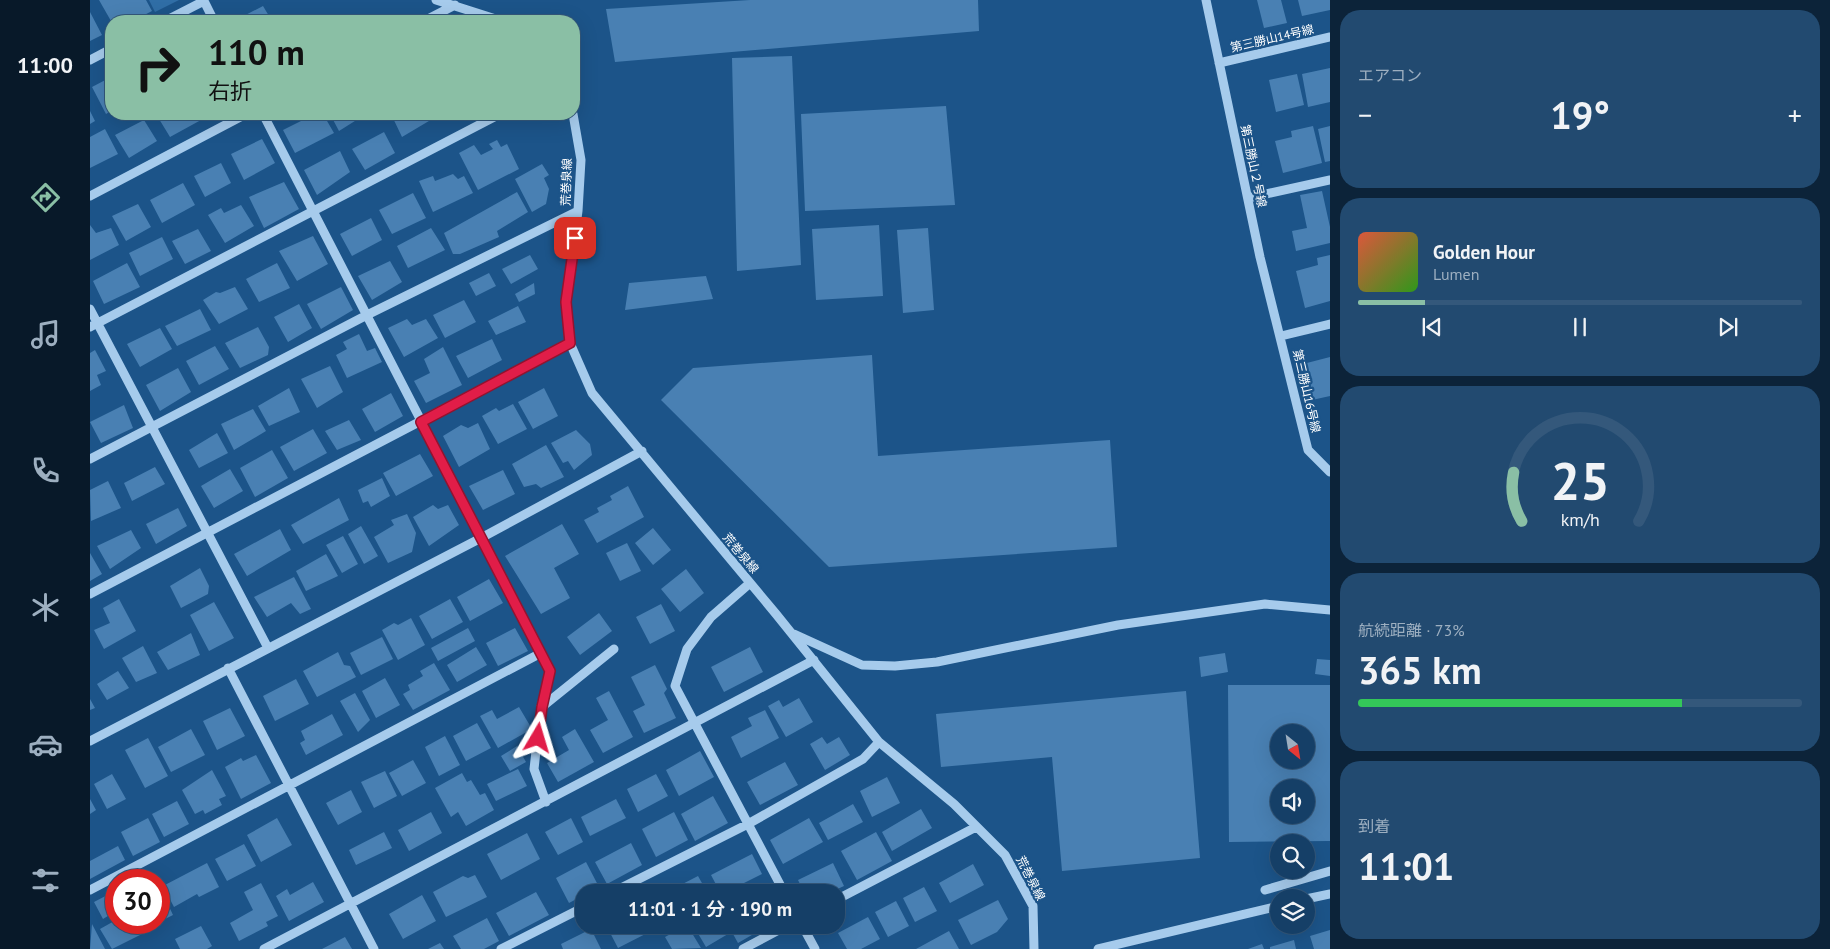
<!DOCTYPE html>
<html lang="ja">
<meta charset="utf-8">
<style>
body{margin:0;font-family:"PT Sans","Noto Sans JP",sans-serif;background:#224a70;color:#f1f3f6;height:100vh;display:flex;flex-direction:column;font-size:19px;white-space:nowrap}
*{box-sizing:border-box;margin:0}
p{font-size:16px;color:#9dafc0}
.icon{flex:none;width:28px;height:28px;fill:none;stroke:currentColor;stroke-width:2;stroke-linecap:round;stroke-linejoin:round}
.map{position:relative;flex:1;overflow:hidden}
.sheet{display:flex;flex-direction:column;gap:10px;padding:10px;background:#0c2339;width:500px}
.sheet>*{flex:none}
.hud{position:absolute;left:15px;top:15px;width:475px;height:105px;border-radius:20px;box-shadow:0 5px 20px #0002,0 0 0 1px #34587b;background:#8abfa5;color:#111;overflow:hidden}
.needle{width:32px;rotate:150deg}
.tools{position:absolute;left:1180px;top:724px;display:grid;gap:10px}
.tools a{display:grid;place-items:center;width:45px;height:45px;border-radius:50%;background:#153f67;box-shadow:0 5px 20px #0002,0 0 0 1px #34587b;font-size:25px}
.speed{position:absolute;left:15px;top:869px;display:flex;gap:10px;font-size:25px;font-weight:700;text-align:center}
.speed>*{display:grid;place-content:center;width:65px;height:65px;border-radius:50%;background:#153f67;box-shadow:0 5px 20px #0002,0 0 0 1px #34587b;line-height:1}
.speed .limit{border:8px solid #d22;background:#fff;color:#111}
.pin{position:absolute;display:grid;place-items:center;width:42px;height:42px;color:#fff;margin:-21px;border-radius:10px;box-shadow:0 2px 8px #0006}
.me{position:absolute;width:55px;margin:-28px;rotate:7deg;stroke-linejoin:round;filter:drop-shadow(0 0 4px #0008)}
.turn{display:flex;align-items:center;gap:18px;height:105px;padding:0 20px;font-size:22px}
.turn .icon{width:65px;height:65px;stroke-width:2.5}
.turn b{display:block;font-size:35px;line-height:42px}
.big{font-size:38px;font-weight:600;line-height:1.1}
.sheet .widget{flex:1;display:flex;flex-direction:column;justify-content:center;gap:8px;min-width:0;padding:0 18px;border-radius:20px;background:#224a70}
.sheet .dial{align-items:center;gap:0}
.dial svg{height:130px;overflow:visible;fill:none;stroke:#34587b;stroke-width:7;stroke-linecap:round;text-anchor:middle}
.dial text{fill:#f1f3f6;stroke:none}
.song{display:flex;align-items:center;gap:15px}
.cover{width:60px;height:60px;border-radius:8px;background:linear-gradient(135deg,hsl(10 70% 55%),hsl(110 70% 35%))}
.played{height:5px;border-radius:2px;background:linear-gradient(90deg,#8abfa5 15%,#34587b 15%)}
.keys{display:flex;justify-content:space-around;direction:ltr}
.heat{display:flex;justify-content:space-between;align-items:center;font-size:28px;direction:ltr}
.charge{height:8px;border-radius:4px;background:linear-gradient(90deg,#34c759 73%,#34587b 0)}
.trip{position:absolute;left:485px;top:884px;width:270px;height:50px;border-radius:20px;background:#153f67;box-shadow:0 5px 20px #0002,0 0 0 1px #34587b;font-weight:600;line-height:50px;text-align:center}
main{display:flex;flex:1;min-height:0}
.menu{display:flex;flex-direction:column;width:90px;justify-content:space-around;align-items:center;background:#081929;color:#9dafc0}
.menu .icon{width:35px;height:35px}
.menu .selected{color:#8abfa5}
.menu b{font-size:22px;color:#f1f3f6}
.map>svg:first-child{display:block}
.green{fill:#306ea6}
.building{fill:#4980b3;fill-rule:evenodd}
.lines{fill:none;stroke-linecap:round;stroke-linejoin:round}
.minor{stroke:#a6cbec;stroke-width:9}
.route-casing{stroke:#92132f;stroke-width:12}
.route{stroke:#e11d48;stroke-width:9}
.labels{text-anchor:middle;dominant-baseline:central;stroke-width:4.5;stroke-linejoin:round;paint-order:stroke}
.street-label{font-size:12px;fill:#fff;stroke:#1c5489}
</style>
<main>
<nav class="menu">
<b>11:00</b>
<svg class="icon selected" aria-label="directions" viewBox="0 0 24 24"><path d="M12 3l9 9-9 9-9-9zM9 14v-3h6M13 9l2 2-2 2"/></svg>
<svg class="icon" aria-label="music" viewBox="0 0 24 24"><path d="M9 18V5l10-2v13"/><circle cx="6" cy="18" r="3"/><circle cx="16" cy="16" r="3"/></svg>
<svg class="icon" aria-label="phone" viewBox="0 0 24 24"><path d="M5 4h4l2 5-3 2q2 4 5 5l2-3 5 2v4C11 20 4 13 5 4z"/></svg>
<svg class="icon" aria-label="climate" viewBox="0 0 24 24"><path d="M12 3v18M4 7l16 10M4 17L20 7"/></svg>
<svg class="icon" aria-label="car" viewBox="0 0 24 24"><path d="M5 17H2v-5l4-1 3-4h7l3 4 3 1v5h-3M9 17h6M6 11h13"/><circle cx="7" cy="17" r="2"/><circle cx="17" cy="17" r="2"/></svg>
<svg class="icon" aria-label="filters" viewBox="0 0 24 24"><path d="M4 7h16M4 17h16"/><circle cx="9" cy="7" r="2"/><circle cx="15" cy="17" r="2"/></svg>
</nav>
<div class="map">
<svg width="1240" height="949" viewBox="0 0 1240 949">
<rect width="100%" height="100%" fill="#1c5489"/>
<path class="green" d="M59,0H89L65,12Z"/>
<path class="building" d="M9,0H56L62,11L43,21H21Z
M660,0H888L889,31L525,62L516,9Z
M1167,0H1191L1197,23L1174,28Z
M1208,0H1240V10L1212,16Z
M173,6L182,21H144Z
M0,12L12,35L0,41Z
M702,56L711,265L647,271L642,58Z
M1240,68V102L1218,107L1212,74Z
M1207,74L1214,105L1186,112L1179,80Z
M21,77V111L16,114L2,87Z
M856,106L865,205L715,211L711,114Z
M0,111L5,121L0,124Z
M66,114H108L111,120L80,137Z
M225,114H233L244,133L205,153L193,130Z
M240,114H276L249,131Z
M301,114H342L344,118L312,137Z
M352,114H371L356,121Z
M54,120L67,141L39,158L25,135Z
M1223,126L1232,163L1193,173L1185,141L1202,137L1201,131Z
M1240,126V161L1235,162L1228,129Z
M15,129L28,154L0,168V137Z
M294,132L305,153L275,170L262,149Z
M172,139L185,163L154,180L141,154Z
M407,140L411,147L417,144L429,169L388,190L369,153L384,145L391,155L403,149L399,144Z
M250,151L260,172L227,195L214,170Z
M131,163L141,183L115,197L104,176Z
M452,164L459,175L454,178L459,189L456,204L442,212L425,179Z
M363,174L368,179L374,176L383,193L343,212L329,181L343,176L345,181Z
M194,182L209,209L174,228L159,197Z
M93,183L105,205L72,223L60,200Z
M1232,191L1240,227V243L1206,251L1202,231L1217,228L1210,195Z
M427,192L438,212L407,231L409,237L370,254H363L354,233Z
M323,193L336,218L302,234L289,210Z
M48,204L61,227L36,241L22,216Z
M151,205L164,226L135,243L118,215L131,208L134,213Z
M281,218L292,240L262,256L250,234Z
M0,225L6,233L21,228L29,245L0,260Z
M789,225L793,296L726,300L722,229Z
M341,228L355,250L318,268L307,246Z
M838,228L844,310L813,313L807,230Z
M108,229L121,251L95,264L82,241Z
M223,236L238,264L207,281L189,251Z
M72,237L83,259L50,276L39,253Z
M440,255L448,269L421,284L412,269Z
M1240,255V301L1215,308L1206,271L1228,265L1227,258Z
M300,261L312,282L282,300L268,276Z
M37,263L50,287L14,304L3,281Z
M187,263L200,288L169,302L156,279Z
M399,273L406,286L386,296L379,283Z
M616,276L623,299L535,310L539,283Z
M444,283L445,294L429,302L425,294Z
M145,287L158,309L129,324L113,300L126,292L130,293Z
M251,287L263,310L231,329L217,304Z
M374,300L386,322L355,338L343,315Z
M209,304L222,328L198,342L184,317Z
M428,306L436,322L406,335L398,321Z
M110,309L121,330L87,346L75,326Z
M317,319L322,325L336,319L348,338L314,357L298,328Z
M168,327L179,347L178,355L150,368L135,343Z
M70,328L82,349L50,367L37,344Z
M269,334L277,351L285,348L292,362L257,378L246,355L257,349L253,342Z
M402,339L412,360L378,378L366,356Z
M125,346L139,369L109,385L96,361Z
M353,347L372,385L336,403L324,381L340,373L334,359Z
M5,350L16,371L7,375L11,385L0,391V353Z
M782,355L788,456L1020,440L1027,547L739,567L571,400L603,368Z
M1240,357V396L1222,400L1213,364Z
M240,366L253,392L227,408L211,379Z
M88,368L101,392L70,411L56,385Z
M199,388L210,412L179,426L168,406Z
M454,388L468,416L443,429L428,402Z
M301,393L313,416L285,432L272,409Z
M423,404L437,429L408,444L392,416L406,408L409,411Z
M34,405L43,428L11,443L0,422Z
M163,409L176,431L144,450L131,424Z
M259,420L271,440L247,450L235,431Z
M388,423L400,449L369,467L353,436L371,425L378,428Z
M223,429L237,453L204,471L190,447Z
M486,430L500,444L502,455L484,470L478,461L473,463L461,443Z
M127,433L138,453L109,468L99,450Z
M456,445L474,477L451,488L446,484L434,487L422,464Z
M182,450L198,478L165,497L150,468Z
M330,454L343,476L306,496L293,473Z
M65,467L75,484L42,501L34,483Z
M140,469L153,491L124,508L111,486Z
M413,470L425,494L393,510L379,486Z
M292,478L300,496L281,507L278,501L273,503L268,490Z
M18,481L31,508L1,521L0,490Z
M538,486L554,517L507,543L494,520L509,512L507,508L522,500L520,496Z
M249,498L259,520L213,544L201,525Z
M343,505L348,509L358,505L369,525L339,546L323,517Z
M88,508L97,526L66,544L56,524Z
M317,514L326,533L322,552L298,563L284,537L304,525L301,520Z
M472,524L489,554L464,568L480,598L451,614L415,556Z
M271,526L288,556L274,564L258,534Z
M563,528L581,550L563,565L545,543Z
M190,529L201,550L157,576L144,554Z
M41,530L51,548L20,569L7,546Z
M253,536L268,564L252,573L236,545Z
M537,543L551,571L530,581L516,553Z
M0,553L12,574L0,581Z
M236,554L248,576L216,591L206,571Z
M110,568L119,586L118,594L91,608L80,586Z
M596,569L614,593L590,612L571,589Z
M204,577L221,609L210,614L201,603L177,617L164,597Z
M399,579L413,603L380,621L367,597Z
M29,599L46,631L14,649L4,630L20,623L13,608Z
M360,599L373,622L342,639L329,616Z
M124,602L144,638L119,651L100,615Z
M571,604L585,631L560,644L546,617Z
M509,613L522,631L490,655L477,637Z
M321,618L335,645L308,660L292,630L304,623L308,625Z
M378,628L385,641L348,661L341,648Z
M425,628L438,651L408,666L396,643Z
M101,633L110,655L78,670L67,652Z
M292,637L303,659L271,675L260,653Z
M53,646L67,673L46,682L32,658Z
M386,647L397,665L367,682L357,665Z
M660,647L673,672L634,692L621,667Z
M248,652L254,665L260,666L266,677L227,697L213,671Z
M1135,653L1138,672L1111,677L1109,657Z
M1227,659L1240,660V676L1225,674Z
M344,663L360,690L323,710L313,694L320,690L318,685L333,676L330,671Z
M565,665L577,689L574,693L586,718L554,733L543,711L555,705L541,677Z
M28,671L39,688L17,700L7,684Z
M295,678L310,705L286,718L272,691Z
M206,679L219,704L185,721L173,696Z
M1138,685H1240V841L1139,842ZM1189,732H1216V760H1189ZM1189,788H1216V815H1189Z
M519,691L543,737L513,753L500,730L518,720L506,698Z
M1096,691L1110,858L972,871L962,757L851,767L846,714Z
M265,693L280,720L268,732L250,701Z
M709,698L723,722L696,737L678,706L689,700L693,707Z
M0,699L5,708L0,710Z
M429,707L442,729L408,748L390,716L402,710L407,719Z
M140,708L155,736L127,750L113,721Z
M675,710L689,738L651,758L641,737L662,726L658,718Z
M242,714L253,735L216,755L210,743L215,740L211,731Z
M387,723L401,748L376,761L363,736Z
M101,729L115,755L81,772L68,747Z
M485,729L504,762L468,782L457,763L479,750L472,737Z
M355,736L370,765L349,776L335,747Z
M732,737L737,744L749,737L760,755L735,770L720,744Z
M58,738L78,776L55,788L35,750Z
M427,746L436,762L420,771L411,756Z
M610,751L624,777L589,796L576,770Z
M166,755L181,783L151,799L135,767L151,758L153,761Z
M323,760L336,783L312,796L299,773Z
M695,762L708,785L670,805L657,782Z
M428,769L437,786L406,801L397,784Z
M122,770L136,796L129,799L132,805L115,814L113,810L105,814L92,790Z
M295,771L307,796L284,808L271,782Z
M372,773L377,782L381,780L390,795L395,793L404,810L376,826L368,812L361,817L345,788Z
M22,774L36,799L17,809L4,784Z
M566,774L578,796L548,812L537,789Z
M797,777L810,803L782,817L770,791Z
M261,790L272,812L248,825L236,803Z
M623,796L638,823L605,841L591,814Z
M0,799L6,810L0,814Z
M526,799L536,818L500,836L491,817Z
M87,801L99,824L74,837L62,814Z
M763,804L773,822L738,840L729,823Z
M831,809L842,828L802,851L792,832Z
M341,812L352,833L319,851L308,830Z
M584,812L598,840L566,857L552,829Z
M58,818L70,842L43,856L31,832Z
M187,818L202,845L171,862L157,835Z
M481,818L493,842L468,855L455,832Z
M719,818L733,842L693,864L680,840Z
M294,832L302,848L266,865L259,850Z
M786,832L802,861L767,880L751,851Z
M437,833L450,859L411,880L397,854Z
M541,843L552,865L517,884L505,862Z
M154,844L166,866L137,881L125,859Z
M28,846L35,860L0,879V861Z
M662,854L672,874L636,892H630L621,875Z
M496,862L509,887L499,892H494V895L479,903L466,878Z
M117,863L129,887L109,897L107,894L84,907L73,886Z
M743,863L754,886L741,892H714L708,880Z
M883,864L894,885L860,903L849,883Z
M385,875L397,897L356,917L343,892L373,876L378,878Z
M608,876L617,892H577Z
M223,882L234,902L199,921L186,896L197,889L200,895Z
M171,883L188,916L176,922L178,926L149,941L140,923L163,910L154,892Z
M69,885L83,915L69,922Z
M834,887L847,911L825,922L813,898Z
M25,891L26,911L13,919L4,902Z
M446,892L459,915L419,936L406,913Z
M332,895L346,921L313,939L299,914Z
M908,900L918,919L907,932L881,945L868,920Z
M806,901L819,926L798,937L785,912Z
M778,917L790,939L771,949H757L748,933Z
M397,918L409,941L394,949H371L363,936Z
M26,920V922H48L54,933L22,949L10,929Z
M53,922H68L56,929Z
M2,924L15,949H0Z
M516,925H573L528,948Z
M597,925L611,948L582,949L575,937Z
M603,925H633L638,934L616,947Z
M638,925H679L648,943Z
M111,926L122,946L117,949H90L85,939Z
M501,929L511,949H473L471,944Z
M1240,930V949H1224L1220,936Z
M859,931L869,949H826Z
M255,937L262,949H232Z
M1204,940L1206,949H1180V947Z
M350,943L354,949H338Z
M1172,944L1174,949H1158Z"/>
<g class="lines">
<path class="minor" d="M346,0L412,21
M1116,0L1170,257L1218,450L1240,472
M75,21L114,1L124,21
M334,21L365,5
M0,60L21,49
M1129,63L1240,37
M173,114L460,671L451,707L444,769L456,802
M483,114L491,160L488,211L476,302L480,343L502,393L686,614L789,742L864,804L915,855L943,906L944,949
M0,196L156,114
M1158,198L1240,180
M0,309L178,648
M0,327L410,114
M1191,336L1240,324
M0,459L277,315L488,211
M660,583L621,617L597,649L585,686L694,892
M0,594L480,343
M704,634L772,665L805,666L847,662L1028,625L1175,604L1240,610
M138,668L284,949
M452,707L524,649
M0,741L391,538L552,451
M0,890L451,653
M1175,890L1240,871
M523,892L658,824L773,759L789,742
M1216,899L1240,894
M746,900L886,827
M712,925L725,949
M174,949L724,660
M411,949L494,907
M653,949L698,925
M1008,949L1189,906"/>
</g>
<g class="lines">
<defs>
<path id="route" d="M448,738L452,707L460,671L331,422L480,343L476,302L485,238"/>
</defs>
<use href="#route" class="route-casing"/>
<use href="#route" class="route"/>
</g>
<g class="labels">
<g class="street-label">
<text transform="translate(1182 38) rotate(-13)">第三勝山14号線</text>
<text transform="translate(1164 166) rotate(78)">第三勝山２号線</text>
<text transform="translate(476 182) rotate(-88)">荒巻泉線</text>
<text transform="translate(1217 391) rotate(77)">第三勝山16号線</text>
<text transform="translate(651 553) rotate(50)">荒巻泉線</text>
<text transform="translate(941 878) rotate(63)">荒巻泉線</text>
</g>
</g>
</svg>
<div class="tools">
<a><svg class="needle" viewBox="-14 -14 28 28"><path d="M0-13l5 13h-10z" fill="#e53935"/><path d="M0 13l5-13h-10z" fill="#9dafc0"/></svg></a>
<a><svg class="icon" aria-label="sound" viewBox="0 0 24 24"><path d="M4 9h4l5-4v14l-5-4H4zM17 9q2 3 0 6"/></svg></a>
<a><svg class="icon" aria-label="search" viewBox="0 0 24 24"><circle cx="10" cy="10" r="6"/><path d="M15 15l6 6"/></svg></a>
<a><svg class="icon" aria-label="layers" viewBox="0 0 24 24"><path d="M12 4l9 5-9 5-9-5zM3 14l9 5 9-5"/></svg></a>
</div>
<div class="speed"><div class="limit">30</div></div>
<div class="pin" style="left:485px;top:238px;background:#d93025"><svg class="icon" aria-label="arrive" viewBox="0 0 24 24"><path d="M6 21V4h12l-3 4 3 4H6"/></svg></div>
<svg class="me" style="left:448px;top:738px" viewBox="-20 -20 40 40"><path d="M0-17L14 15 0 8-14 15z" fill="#e11d48" stroke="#fff" stroke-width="4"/></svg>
<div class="trip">11:01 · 1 分 · 190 m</div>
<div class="hud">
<div class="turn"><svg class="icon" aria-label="right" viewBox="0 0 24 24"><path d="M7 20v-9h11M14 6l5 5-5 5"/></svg><div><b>110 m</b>右折</div></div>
</div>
</div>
<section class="sheet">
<div class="widget"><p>エアコン</p>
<div class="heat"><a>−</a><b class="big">19°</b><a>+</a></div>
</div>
<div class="widget">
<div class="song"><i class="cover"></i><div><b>Golden Hour</b><p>Lumen</p></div></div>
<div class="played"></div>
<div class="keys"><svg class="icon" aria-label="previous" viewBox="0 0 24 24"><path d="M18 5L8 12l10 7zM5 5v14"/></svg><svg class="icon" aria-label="pause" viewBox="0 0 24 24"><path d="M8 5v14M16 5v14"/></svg><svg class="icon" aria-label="next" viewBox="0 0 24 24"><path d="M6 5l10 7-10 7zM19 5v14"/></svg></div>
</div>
<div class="widget dial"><svg viewBox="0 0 100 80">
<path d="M14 69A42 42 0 1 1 86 69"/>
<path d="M14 69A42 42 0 0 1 9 39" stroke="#8abfa5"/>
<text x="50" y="56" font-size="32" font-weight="700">25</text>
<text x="50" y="72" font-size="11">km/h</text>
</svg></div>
<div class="widget"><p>航続距離 · 73%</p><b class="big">365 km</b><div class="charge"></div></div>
<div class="widget"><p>到着</p><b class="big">11:01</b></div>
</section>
</main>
